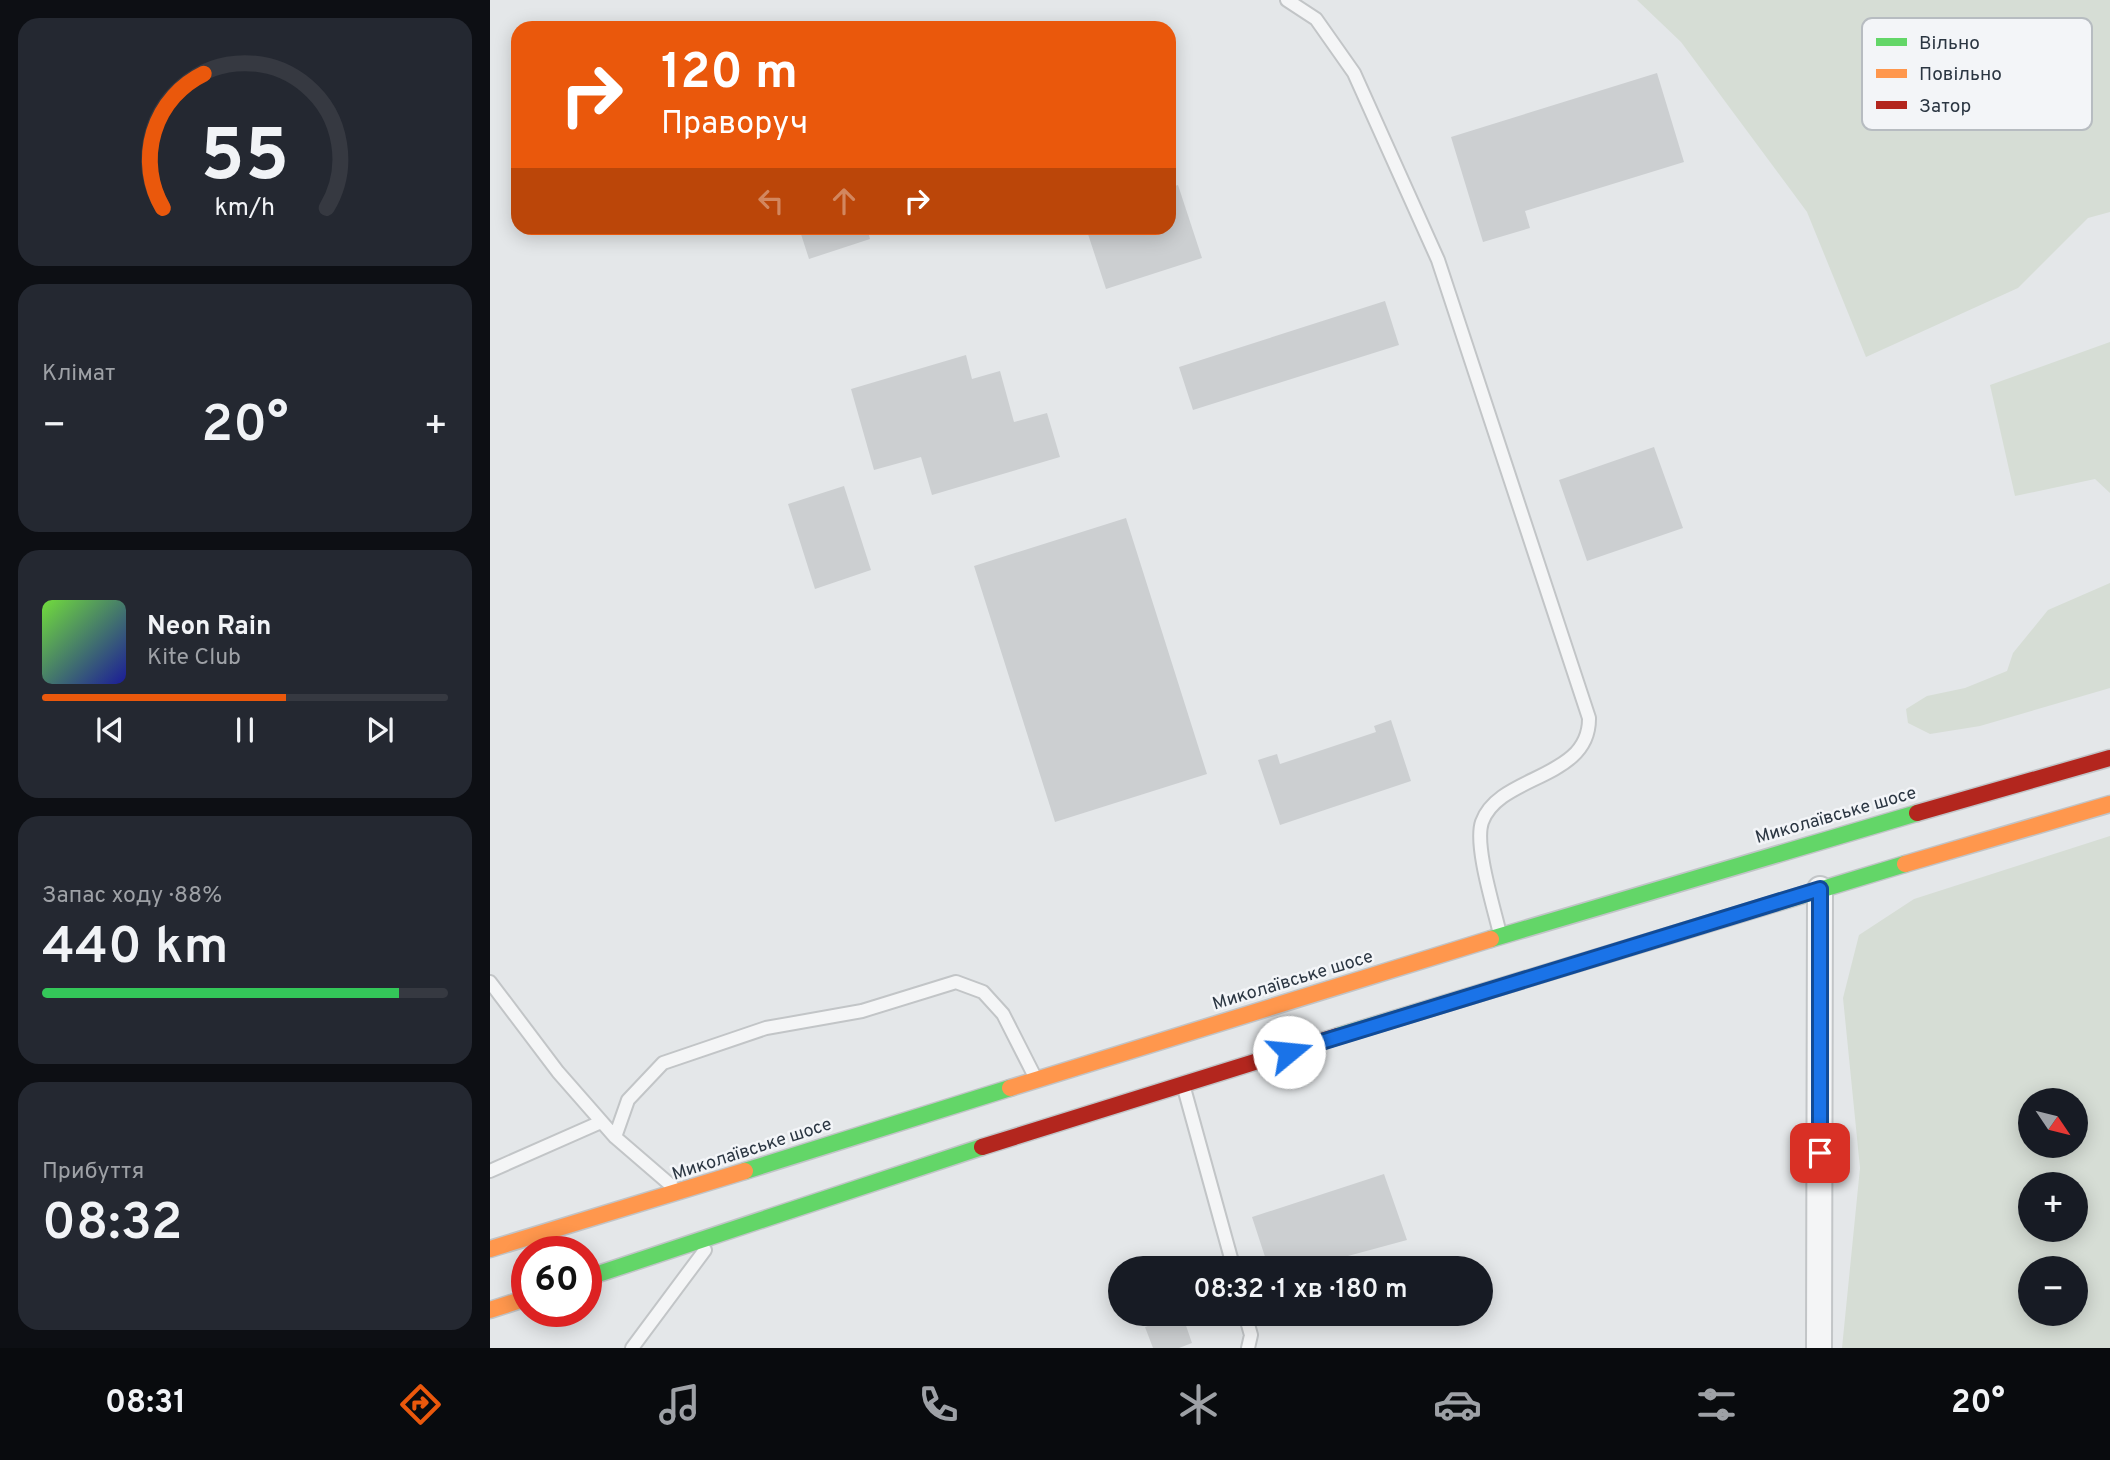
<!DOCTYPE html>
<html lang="uk">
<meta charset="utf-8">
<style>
body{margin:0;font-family:Overpass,sans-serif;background:#242831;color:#f1f3f6;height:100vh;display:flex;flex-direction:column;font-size:26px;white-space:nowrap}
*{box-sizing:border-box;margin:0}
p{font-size:23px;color:#9ea1a6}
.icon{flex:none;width:38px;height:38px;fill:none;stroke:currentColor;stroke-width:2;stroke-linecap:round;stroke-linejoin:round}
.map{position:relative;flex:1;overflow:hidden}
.panel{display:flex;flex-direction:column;gap:18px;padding:18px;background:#0d0f14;width:490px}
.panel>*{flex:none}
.banner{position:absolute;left:21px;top:21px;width:665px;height:214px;border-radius:21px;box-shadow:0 4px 18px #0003;background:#ea580c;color:#fff;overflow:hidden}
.needle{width:46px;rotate:125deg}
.controls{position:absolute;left:1528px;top:1088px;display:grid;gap:14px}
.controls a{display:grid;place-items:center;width:70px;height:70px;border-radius:50%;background:#171b24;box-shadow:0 4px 18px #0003;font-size:35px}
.speed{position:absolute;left:21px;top:1236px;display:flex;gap:14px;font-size:35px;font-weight:700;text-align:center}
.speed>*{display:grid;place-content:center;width:91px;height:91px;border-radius:50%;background:#171b24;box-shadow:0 4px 18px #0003;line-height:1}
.speed .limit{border:10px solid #d22;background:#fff;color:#111}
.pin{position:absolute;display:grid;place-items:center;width:60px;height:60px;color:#fff;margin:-30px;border-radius:14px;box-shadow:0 4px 10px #0006}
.me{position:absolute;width:77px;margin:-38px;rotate:73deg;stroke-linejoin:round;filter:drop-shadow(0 0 5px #0008)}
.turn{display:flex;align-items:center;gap:24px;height:147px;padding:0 35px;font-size:32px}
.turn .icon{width:91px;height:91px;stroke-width:2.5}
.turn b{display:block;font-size:49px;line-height:60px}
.lanes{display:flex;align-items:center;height:66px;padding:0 35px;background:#0003;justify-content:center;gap:35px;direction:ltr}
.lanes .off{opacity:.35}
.big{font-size:52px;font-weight:600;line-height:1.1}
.panel .widget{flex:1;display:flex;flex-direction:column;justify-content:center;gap:10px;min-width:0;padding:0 24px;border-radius:21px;background:#242831}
.panel .dial{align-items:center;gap:0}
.dial svg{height:182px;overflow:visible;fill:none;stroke:#363941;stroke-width:7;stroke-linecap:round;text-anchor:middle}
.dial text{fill:#f1f3f6;stroke:none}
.song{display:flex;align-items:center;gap:21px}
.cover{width:84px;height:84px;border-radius:10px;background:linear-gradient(135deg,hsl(100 70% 55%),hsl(240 70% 35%))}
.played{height:7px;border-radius:4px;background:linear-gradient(90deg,#ea580c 60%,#363941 60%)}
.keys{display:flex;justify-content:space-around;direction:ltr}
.heat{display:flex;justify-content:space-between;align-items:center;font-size:38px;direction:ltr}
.charge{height:10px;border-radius:5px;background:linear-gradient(90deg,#34c759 88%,#363941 0)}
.trip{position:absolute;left:618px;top:1256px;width:385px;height:70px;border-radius:35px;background:#171b24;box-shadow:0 4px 18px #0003;font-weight:600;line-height:70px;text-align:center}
.menu{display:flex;height:112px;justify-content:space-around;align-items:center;background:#090b0e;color:#9ea1a6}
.menu .icon{width:49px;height:49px}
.menu .active{color:#ea580c}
.menu b{font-size:32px;color:#f1f3f6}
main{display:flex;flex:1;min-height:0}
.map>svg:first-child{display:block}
.green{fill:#d6ddd5;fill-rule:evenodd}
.building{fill:#cccfd1}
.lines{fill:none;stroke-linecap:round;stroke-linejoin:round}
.lane-casing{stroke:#c2c5c7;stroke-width:16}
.street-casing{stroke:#c2c5c7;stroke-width:28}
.fast-casing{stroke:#c1c4c7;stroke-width:19}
.slow-casing{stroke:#c1c4c7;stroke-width:19}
.jam-casing{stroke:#c1c4c7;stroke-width:19}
.lane{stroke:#f4f5f6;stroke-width:12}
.street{stroke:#f4f5f6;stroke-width:24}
.fast{stroke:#63d668;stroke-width:16}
.slow{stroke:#ff974d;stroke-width:16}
.jam{stroke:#b3261e;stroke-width:16}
.route-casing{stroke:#114b97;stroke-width:18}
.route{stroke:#1a73e8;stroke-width:12}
.labels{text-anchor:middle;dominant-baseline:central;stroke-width:5;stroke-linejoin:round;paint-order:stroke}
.street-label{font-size:18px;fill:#2b3642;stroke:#f3f5f8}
.key{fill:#f3f5f8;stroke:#b7bcc1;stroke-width:2}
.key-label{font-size:19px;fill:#2b3642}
</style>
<main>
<section class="panel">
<div class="widget dial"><svg viewBox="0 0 100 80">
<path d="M14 69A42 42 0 1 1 86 69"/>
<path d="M14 69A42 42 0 0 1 32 10" stroke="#ea580c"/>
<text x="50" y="56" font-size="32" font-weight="700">55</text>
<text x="50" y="72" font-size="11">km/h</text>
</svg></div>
<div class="widget"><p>Клімат</p>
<div class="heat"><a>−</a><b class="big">20°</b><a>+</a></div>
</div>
<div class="widget">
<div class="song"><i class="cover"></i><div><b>Neon Rain</b><p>Kite Club</p></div></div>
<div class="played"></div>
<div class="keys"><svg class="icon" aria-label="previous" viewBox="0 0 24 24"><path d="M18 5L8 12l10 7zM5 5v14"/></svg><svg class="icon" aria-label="pause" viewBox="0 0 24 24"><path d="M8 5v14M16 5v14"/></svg><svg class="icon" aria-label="next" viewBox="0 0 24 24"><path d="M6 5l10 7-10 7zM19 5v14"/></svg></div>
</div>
<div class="widget"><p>Запас ходу · 88%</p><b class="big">440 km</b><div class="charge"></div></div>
<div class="widget"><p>Прибуття</p><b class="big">08:32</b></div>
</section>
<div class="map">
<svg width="1620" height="1348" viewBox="0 0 1620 1348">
<rect width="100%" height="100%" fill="#e4e7e9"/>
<path class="green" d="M1147,0H1620V212L1598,218L1528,288L1376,357L1317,212L1191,42Z
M1620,342V493L1605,479L1525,496L1500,385Z
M1620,583V688L1490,726L1440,734L1418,723L1416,709L1437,696L1475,688L1517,671L1523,653L1558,610Z
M1620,836V1348H1352L1370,1168L1353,998L1369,935L1424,899ZM1540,1101H1586V1146H1540ZM1540,1185H1586V1230H1540ZM1540,1269H1586V1314H1540Z"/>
<path class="building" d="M1167,73L1194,162L1035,211L1040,228L993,242L961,137Z
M688,185L712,258L616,289L596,228H679V188Z
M309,228H377L380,239L319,259Z
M895,301L909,345L703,410L689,367Z
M476,355L482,379L510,371L524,422L557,413L570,457L442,495L431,457L384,470L361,389Z
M1164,447L1193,528L1097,561L1069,480Z
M354,486L381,570L325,589L298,504Z
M636,518L717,774L565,822L484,566Z
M901,720L921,781L790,825L768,760L787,754L790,764L886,732L884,726Z
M894,1174L917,1240L810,1269H779L762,1217Z
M692,1314L702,1343L689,1348H663L655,1327Z"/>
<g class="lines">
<defs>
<path id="lane" d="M797,0L826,19L864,73L948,260L1099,718C1100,780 1009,774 992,822C984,845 1004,908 1010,934
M0,982L68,1072L125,1137L183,1187
M694,1088L744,1269
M125,1137L138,1100L173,1063L276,1028L372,1011L466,982L493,992L513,1014L545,1077
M0,1171L111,1122
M755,1314L761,1335L758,1348
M142,1348L215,1250"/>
<path id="street" d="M1329,1348L1330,889"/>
<path id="fast" d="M1001,939L1427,813
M848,1036L1415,864
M255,1171L520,1088
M96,1278L492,1147"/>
<path id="slow" d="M1415,864L1620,804
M520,1088L1001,939
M0,1249L255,1171
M0,1310L37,1298"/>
<path id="jam" d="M1427,813L1620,758
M492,1147L848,1036"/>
</defs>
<use href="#lane" class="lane-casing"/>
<use href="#street" class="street-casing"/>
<use href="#fast" class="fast-casing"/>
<use href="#slow" class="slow-casing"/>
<use href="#jam" class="jam-casing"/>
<use href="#lane" class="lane"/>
<use href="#street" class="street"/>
<use href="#fast" class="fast"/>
<use href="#slow" class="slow"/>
<use href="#jam" class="jam"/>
</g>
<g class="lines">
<defs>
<path id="route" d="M799,1052L1330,889V1153"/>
</defs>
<use href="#route" class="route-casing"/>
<use href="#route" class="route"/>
</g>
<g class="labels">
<g class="street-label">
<text transform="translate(1346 816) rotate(-16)">Миколаївське шосе</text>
<text transform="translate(803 981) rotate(-17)">Миколаївське шосе</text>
<text transform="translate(262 1150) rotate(-18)">Миколаївське шосе</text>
</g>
</g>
<rect x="1372" y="18" width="230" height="112" rx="10" class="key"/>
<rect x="1386" y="38" width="31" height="8" fill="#63d668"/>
<rect x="1386" y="69" width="31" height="9" fill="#ff974d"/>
<rect x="1386" y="101" width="31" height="8" fill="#b3261e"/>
<g class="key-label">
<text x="1429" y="49">Вільно</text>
<text x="1429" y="80">Повільно</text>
<text x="1429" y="112">Затор</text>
</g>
</svg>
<div class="controls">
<a><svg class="needle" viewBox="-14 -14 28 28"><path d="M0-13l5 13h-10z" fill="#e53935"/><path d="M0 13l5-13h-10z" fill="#9ea1a6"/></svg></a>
<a>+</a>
<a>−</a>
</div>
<div class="speed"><div class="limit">60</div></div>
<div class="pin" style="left:1330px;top:1153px;background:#d93025"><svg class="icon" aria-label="arrive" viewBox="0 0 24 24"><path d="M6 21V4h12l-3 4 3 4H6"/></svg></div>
<svg class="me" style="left:799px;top:1052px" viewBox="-20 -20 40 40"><circle r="19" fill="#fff"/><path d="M0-13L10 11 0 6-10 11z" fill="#1a73e8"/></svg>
<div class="trip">08:32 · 1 хв · 180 m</div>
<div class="banner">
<div class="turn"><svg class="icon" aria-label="right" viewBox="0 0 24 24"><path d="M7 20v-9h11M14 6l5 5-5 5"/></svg><div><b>120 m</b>Праворуч</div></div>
<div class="lanes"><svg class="icon off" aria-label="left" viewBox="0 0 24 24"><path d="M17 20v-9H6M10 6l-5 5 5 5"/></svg><svg class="icon off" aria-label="ahead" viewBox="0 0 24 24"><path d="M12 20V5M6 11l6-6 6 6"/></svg><svg class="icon" aria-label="right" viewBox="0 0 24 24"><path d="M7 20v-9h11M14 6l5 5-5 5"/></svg></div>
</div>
</div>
</main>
<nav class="menu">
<b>08:31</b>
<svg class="icon active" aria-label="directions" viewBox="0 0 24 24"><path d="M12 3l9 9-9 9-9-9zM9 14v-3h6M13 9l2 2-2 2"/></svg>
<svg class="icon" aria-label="music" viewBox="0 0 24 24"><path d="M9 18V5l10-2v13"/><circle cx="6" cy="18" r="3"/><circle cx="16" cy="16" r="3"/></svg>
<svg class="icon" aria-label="phone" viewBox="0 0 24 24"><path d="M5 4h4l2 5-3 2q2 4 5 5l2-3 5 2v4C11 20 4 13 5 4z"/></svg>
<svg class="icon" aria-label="climate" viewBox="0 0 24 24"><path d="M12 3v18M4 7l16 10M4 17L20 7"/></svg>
<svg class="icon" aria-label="car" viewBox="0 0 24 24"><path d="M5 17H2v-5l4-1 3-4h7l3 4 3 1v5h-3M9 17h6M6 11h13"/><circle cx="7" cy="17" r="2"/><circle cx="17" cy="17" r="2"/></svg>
<svg class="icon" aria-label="filters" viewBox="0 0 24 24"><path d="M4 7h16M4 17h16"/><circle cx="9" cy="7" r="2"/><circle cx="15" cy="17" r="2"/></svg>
<b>20°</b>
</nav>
